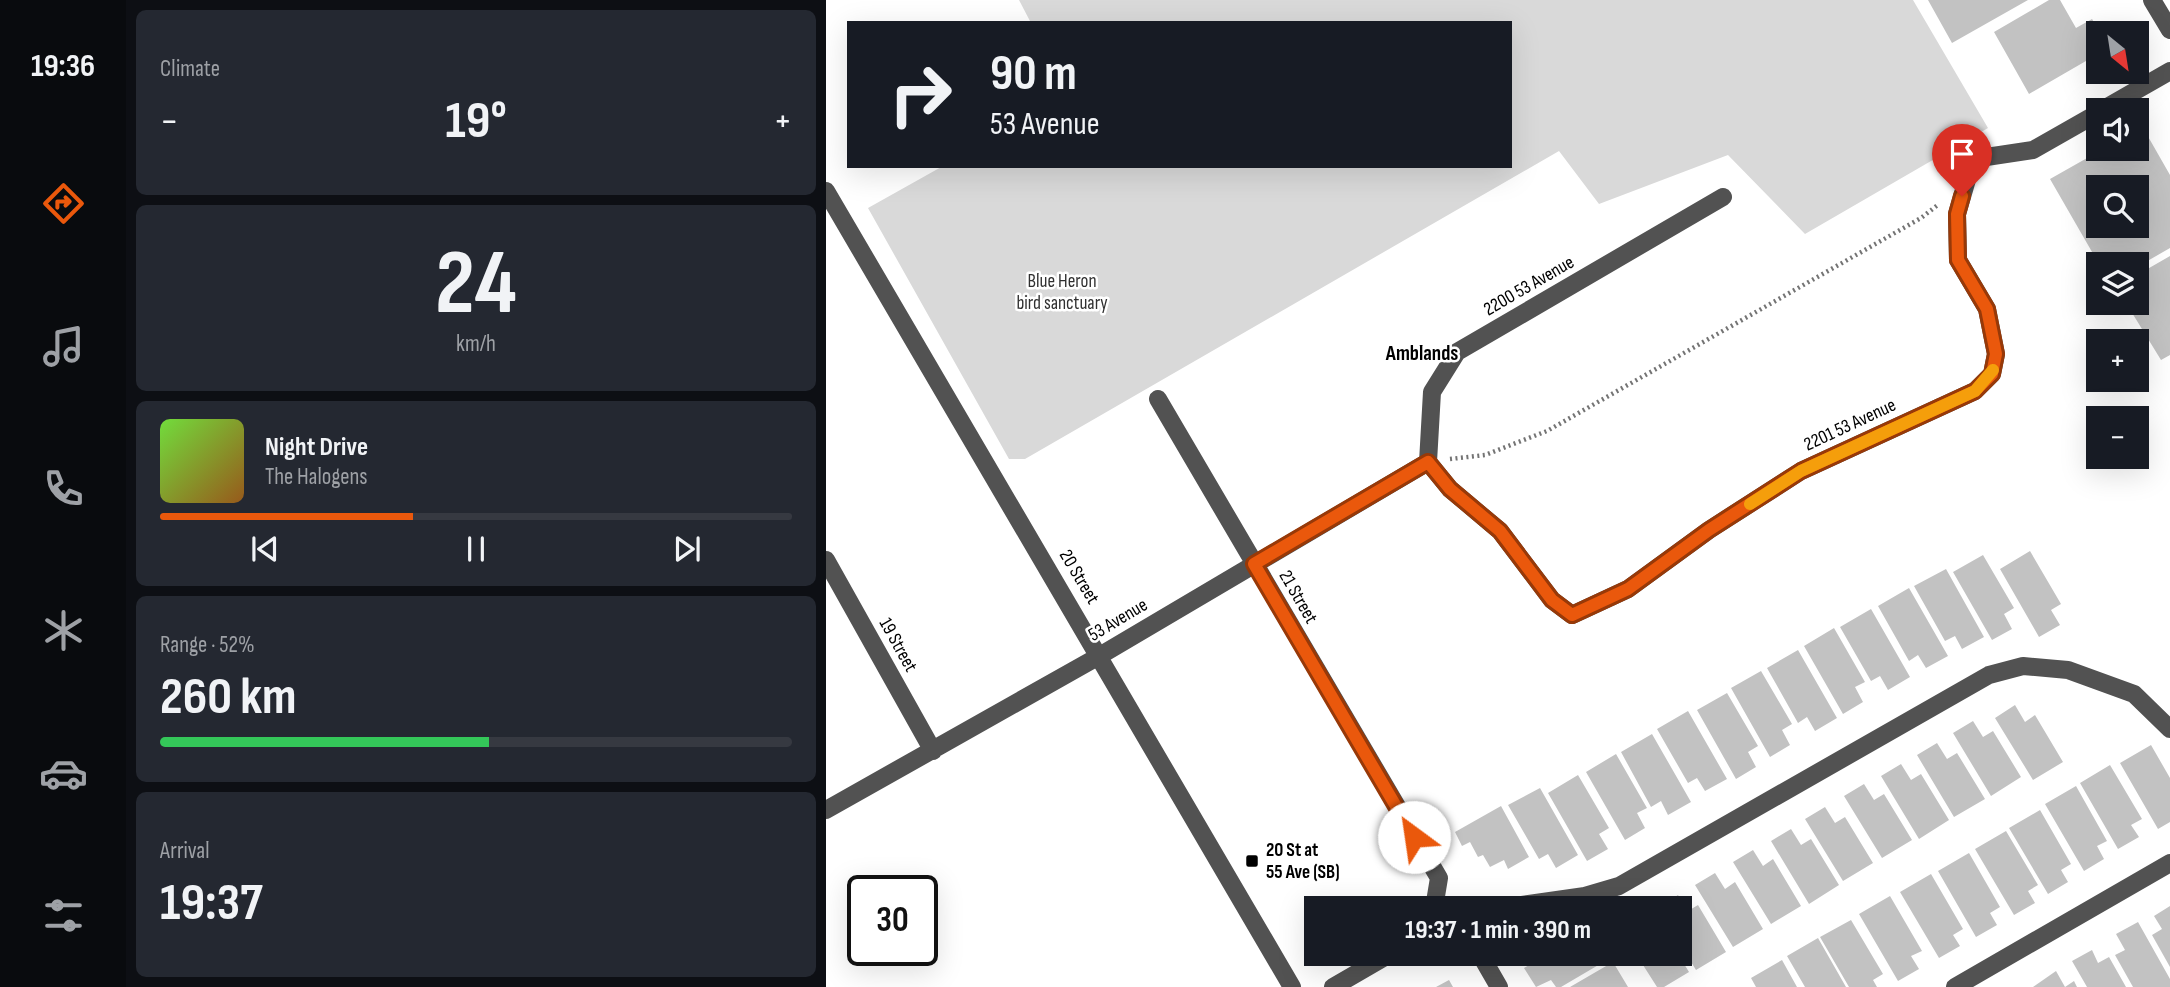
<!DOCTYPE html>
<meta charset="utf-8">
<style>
body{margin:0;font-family:"Sofia Sans Condensed",sans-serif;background:#242831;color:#f1f3f6;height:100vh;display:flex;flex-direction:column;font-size:26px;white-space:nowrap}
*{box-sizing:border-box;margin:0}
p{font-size:23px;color:#9ea1a6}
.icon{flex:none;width:38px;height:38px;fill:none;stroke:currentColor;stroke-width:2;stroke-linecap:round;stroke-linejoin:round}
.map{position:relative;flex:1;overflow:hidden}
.side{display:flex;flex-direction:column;gap:10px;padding:10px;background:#0d0f14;width:700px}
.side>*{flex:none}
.guide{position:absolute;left:21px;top:21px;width:665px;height:147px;border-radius:0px;box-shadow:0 7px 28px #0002;background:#171b24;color:#f1f3f6;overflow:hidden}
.needle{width:46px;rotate:150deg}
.fabs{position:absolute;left:1260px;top:21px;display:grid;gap:14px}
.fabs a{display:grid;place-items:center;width:63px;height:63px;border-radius:0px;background:#171b24;box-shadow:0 7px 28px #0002;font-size:35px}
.speed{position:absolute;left:21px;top:875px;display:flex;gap:14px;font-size:35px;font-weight:700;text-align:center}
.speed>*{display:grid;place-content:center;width:91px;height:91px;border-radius:50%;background:#171b24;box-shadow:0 7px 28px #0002;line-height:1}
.speed .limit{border:4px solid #111;border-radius:10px;background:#fff;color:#111}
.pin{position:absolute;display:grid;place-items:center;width:60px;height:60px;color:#fff;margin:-72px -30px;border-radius:50% 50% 50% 0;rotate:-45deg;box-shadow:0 0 7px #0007}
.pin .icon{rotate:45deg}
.me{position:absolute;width:77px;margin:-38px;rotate:329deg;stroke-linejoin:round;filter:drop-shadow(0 0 5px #0008)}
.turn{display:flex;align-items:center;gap:24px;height:147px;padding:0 28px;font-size:32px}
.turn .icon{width:91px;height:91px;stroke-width:2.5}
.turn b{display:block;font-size:49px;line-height:60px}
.big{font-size:52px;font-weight:700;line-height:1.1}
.side .widget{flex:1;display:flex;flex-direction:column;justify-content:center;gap:10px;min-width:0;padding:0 24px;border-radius:10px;background:#242831}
.side .dial{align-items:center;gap:0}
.dial b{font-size:91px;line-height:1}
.song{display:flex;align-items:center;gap:21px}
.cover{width:84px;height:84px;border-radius:10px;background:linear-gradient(135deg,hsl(100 70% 55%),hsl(30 70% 35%))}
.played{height:7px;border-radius:4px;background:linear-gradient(90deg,#ea580c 40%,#363941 40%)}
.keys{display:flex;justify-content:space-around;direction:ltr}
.heat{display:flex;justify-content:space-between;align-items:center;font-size:38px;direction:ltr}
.charge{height:10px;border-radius:5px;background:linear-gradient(90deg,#34c759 52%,#363941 0)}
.trip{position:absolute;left:478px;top:896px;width:388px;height:70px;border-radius:0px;background:#171b24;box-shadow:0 7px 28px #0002;font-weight:700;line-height:70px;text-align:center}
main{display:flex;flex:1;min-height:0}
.tabs{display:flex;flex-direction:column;width:126px;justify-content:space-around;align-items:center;background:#090b0e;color:#9ea1a6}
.tabs .icon{width:49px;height:49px}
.tabs .on{color:#ea580c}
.tabs b{font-size:32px;color:#f1f3f6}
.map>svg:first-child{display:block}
.green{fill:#d9d9d9}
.building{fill:#c2c2c2;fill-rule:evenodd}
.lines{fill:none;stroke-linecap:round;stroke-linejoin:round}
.path{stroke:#747474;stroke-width:4.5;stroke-dasharray:2 3.5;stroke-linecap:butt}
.minor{stroke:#525252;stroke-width:18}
.route-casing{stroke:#983908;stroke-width:18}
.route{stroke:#ea580c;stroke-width:12}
.slow{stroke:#f59e0b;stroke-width:12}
.poi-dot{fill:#000;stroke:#fff;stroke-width:2.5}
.labels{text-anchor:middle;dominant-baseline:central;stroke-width:5;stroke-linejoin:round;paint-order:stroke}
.park-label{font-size:19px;fill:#303030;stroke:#fff}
.street-label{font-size:19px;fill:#000;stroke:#fff}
.poi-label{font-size:19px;font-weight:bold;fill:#000;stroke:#fff;text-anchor:start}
.neighbourhood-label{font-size:21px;font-weight:bold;fill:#000;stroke:#fff}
</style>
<main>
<nav class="tabs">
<b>19:36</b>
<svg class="icon on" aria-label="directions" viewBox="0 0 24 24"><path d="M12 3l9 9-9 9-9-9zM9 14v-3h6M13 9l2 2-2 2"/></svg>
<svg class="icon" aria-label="music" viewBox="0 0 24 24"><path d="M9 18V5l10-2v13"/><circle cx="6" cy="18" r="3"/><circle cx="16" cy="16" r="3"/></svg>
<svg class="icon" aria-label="phone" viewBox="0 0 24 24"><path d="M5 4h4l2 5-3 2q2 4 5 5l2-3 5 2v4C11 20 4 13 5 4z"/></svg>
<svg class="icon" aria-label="climate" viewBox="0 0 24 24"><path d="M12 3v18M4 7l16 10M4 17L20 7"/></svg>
<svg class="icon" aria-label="car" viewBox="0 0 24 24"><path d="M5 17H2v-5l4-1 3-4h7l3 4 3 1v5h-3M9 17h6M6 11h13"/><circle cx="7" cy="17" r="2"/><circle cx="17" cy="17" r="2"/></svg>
<svg class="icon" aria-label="filters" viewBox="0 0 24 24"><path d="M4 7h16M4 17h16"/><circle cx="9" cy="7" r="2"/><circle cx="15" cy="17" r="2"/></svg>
</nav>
<section class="side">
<div class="widget"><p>Climate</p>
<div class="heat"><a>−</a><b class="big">19°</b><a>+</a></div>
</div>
<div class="widget dial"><b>24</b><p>km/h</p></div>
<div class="widget">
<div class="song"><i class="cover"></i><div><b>Night Drive</b><p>The Halogens</p></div></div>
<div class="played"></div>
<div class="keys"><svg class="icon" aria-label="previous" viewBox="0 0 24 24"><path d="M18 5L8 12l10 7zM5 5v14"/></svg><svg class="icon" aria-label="pause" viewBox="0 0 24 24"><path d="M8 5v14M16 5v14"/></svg><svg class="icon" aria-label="next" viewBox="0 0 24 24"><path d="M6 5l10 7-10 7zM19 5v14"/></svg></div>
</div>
<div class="widget"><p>Range · 52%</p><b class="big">260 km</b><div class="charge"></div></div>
<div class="widget"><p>Arrival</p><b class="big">19:37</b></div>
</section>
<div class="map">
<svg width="1344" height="987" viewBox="0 0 1344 987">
<rect width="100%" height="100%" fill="#fff"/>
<path class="green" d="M193,0H1087L1162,128L979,234L902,155L773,204L733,151L199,459H183L42,208L117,166H684V23H205Z"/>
<path class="building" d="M1102,0H1202L1126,43Z
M1223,0H1234L1250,28L1266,19L1275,33L1272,54L1203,94L1168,32Z
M1316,126L1344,175V248L1311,267V264H1273L1224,179L1277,149H1311V129ZM1272,187H1311V226H1272Z
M1344,256V355L1335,360L1300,303H1311V275Z
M1204,551L1235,604L1225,610L1234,625L1213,637L1174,569Z
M1157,555L1188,608L1178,614L1186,629L1166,640L1127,572Z
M1120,569L1158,637L1136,649L1129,636L1119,641L1088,586Z
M1083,588L1122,656L1100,668L1092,655L1083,661L1052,606Z
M1045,609L1084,677L1062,690L1054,676L1045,681L1014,627Z
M1008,628L1039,682L1029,687L1037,702L1017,714L978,646Z
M972,650L1011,718L989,731L981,717L972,723L941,668Z
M935,671L966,724L956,730L964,745L944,757L905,688Z
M901,693L932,746L922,752L930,767L910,779L871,710Z
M1189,705L1199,722L1209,715L1237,762L1207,780L1169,718Z
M862,711L901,779L879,791L871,778L862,783L831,729Z
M1147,721L1157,737L1167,731L1195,777L1165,796L1127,733Z
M826,734L865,802L842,815L835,801L825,807L795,752Z
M1111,743L1121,759L1131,753L1159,799L1128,817L1091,755Z
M1325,745L1344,778V822L1332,829L1294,763Z
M790,754L821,808L811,813L819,828L799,840L760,772Z
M1075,764L1085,780L1095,774L1123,820L1093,839L1055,776Z
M1284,765L1316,819L1305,825L1313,837L1292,849L1254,783Z
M752,775L783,828L773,834L782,849L761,861L722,793Z
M1038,784L1048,800L1058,794L1086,840L1056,858L1018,796Z
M1250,786L1281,841L1271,846L1278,859L1258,871L1219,804Z
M714,788L752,855L730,868L722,854L713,859L682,805Z
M675,806L703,857L682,869L678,860L664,867L657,855L652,857L644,842L636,846L629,832Z
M999,807L1009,823L1019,817L1047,863L1017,881L979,819Z
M1214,810L1245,864L1235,870L1242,882L1222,894L1183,828Z
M965,829L975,845L985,839L1013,885L983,904L945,841Z
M1180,831L1212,885L1202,891L1209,903L1188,915L1149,849Z
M927,850L937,866L947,859L975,906L945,924L907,862Z
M1143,853L1174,907L1164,913L1171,925L1150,937L1112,871Z
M889,873L899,889L909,882L937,929L907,947L869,885Z
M1105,874L1137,929L1127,935L1134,946L1113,958L1074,892Z
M852,895L862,911L872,905L900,952L870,970L854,944V908H831Z
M1064,896L1096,951L1085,956L1093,969L1072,981L1033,914Z
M1344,906V967L1326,935L1336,929L1328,916Z
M1025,920L1057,974L1047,980L1051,987H1023L994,937Z
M1312,922L1344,979V987H1307L1289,955L1299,950L1290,934Z
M992,938L1020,987H979L961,956Z
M1266,950L1272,963L1283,957L1300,987H1261L1246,961Z
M722,954H784L786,957L735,987H730L725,980L710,987L698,968Z
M810,954H852L863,972L838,987H831Z
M956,960L971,987H930L925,978Z
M787,962L802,987H744Z
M1230,971L1239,987L1248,981L1251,987H1207Z
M623,980L627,987H610Z"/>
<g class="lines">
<path class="path" d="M624,459L659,455L721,431L1095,218L1113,204"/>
<path class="minor" d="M1326,0L1344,30
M1276,110L1344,71
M0,191L466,987
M332,399L613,878L608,908
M602,462L624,489L674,531L726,600L746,615L802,589L883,530L975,471L1149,391L1166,374L1170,354L1161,309L1132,260L1131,214L1147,159L1207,150L1272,113
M602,462L606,392L631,352L897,197
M0,560L107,751
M0,810L275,655L602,462
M675,908L759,896L793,886L1163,675L1197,666L1242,670L1308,694L1344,729
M654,954L673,987
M507,987L564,954
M1129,987L1344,863"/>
</g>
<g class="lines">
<defs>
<path id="route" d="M588,837L428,564L602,462L624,489L674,531L726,600L746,615L802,589L883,530L975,471L1149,391L1166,374L1170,354L1161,309L1132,260L1131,214L1136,196"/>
</defs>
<use href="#route" class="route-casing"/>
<use href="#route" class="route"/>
<path class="slow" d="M924,504L975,471L1149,391L1167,370"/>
</g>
<rect class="poi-dot" x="419" y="854" width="14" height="14" rx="3.5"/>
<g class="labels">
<g class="park-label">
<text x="236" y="281">Blue Heron<tspan x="236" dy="22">bird sanctuary</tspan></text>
</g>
<g class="street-label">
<text transform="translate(703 286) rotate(-30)">2200 53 Avenue</text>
<text transform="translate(1024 425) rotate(-25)">2201 53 Avenue</text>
<text transform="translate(253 577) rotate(59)">20 Street</text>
<text transform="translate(472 597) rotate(60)">21 Street</text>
<text transform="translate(292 620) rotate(-31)">53 Avenue</text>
<text transform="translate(72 645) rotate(61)">19 Street</text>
</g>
<g class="poi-label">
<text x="440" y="850">20 St at<tspan x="440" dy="22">55 Ave (SB)</tspan></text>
</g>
<g class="neighbourhood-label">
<text x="596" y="353">Amblands</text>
</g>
</g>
</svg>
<div class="fabs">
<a><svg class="needle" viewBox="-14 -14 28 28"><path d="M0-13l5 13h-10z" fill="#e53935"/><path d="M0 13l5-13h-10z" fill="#9ea1a6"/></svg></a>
<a><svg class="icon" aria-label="sound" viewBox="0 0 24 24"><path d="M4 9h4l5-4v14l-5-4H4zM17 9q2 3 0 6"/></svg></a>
<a><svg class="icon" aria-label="search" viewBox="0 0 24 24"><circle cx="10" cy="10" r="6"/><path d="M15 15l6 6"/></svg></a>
<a><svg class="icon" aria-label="layers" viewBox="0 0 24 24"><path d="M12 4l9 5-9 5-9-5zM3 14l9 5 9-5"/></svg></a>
<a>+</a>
<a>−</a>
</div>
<div class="speed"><div class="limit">30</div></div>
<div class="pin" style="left:1136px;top:196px;background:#d93025"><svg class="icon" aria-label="arrive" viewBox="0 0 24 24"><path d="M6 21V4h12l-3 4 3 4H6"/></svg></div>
<svg class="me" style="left:588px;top:837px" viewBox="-20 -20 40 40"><circle r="19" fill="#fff"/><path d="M0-13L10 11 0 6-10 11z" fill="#ea580c"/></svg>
<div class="trip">19:37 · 1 min · 390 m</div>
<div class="guide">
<div class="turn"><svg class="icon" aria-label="right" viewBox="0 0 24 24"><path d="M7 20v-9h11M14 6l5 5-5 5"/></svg><div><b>90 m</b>53 Avenue</div></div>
</div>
</div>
</main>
